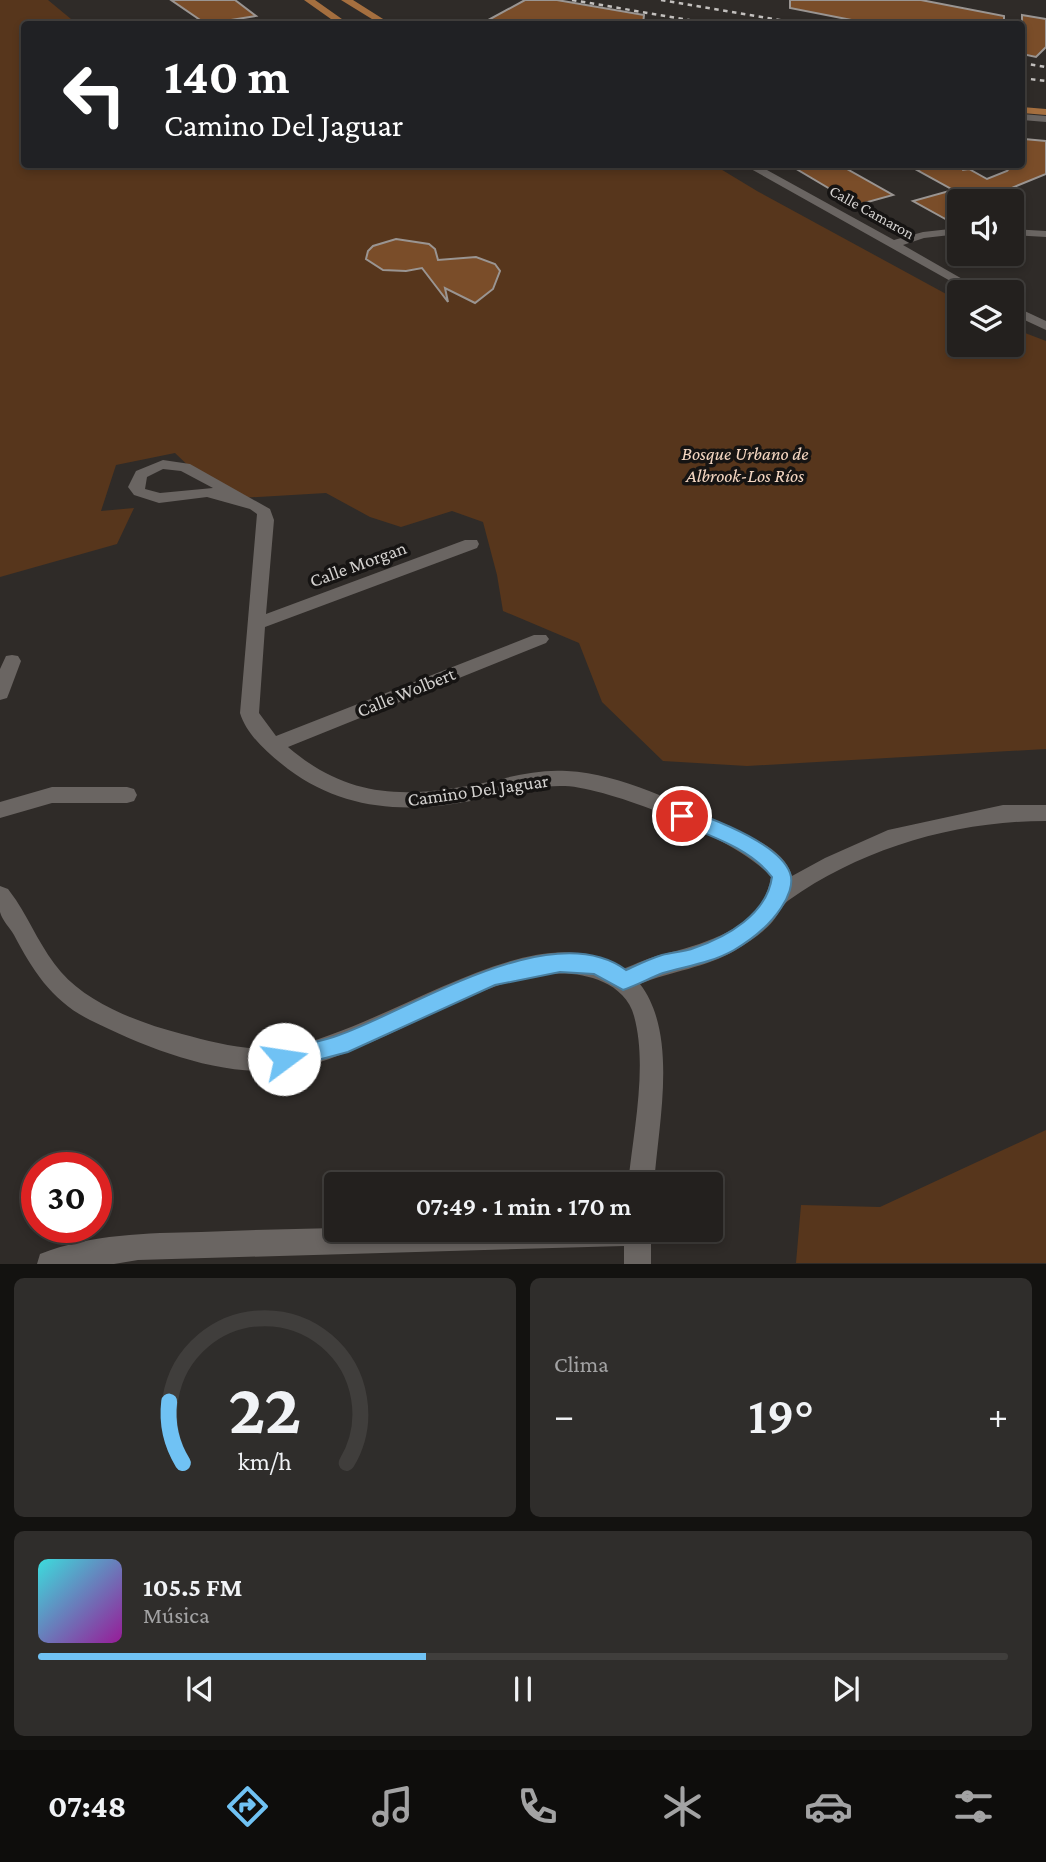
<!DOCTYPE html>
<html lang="es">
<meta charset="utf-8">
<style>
body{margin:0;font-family:"Crimson Pro",serif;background:#2f2d2b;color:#f1f3f6;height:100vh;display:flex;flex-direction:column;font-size:26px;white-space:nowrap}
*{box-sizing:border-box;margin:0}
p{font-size:23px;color:#a3a3a4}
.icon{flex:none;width:38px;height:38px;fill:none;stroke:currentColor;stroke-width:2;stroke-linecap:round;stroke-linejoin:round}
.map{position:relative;height:1264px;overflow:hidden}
.side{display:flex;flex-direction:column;gap:14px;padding:14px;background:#131210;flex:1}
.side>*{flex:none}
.top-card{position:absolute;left:21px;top:21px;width:1004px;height:147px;border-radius:7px;box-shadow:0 4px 10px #0003,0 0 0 2px #403e3c;background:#202124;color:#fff;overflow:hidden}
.fabs{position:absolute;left:947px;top:189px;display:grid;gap:14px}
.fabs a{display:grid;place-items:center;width:77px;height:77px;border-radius:7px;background:#23201e;box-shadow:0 4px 10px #0003,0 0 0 2px #403e3c;font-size:35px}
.speed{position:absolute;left:21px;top:1152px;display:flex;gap:14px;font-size:35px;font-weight:700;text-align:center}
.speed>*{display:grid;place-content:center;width:91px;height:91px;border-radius:50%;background:#23201e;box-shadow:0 4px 10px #0003,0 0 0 2px #403e3c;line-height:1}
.speed .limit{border:10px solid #d22;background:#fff;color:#111}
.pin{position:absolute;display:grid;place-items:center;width:60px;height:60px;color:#fff;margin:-30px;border:4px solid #fff;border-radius:50%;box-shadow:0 2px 7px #0007}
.me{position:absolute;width:77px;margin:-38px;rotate:76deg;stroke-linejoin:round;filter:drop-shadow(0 0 5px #0008)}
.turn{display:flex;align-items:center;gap:24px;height:147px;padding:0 28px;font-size:32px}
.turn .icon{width:91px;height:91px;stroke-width:2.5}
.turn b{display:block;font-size:49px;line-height:60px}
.big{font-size:52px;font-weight:600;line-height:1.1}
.side .card{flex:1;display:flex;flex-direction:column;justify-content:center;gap:10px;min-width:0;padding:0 24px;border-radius:10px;background:#2f2d2b}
.side .dial{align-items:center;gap:0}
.dial svg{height:182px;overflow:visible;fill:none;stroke:#403e3c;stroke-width:7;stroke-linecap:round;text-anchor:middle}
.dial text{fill:#f1f3f6;stroke:none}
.song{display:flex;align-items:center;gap:21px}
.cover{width:84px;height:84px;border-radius:10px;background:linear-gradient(135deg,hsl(180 70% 55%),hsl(300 70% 35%))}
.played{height:7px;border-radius:4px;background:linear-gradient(90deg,#70c2f4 40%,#403e3c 40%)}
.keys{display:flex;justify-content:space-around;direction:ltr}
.heat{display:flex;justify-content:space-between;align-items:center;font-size:38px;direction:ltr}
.side .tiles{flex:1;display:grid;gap:14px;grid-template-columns:1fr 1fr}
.card:last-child{grid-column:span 2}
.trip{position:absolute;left:324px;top:1172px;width:399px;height:70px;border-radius:7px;background:#23201e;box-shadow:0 4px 10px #0003,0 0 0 2px #403e3c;font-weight:600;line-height:70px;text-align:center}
.tab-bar{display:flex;height:112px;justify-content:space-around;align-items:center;background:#0e0d0c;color:#a3a3a4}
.tab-bar .icon{width:49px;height:49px}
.tab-bar .current{color:#70c2f4}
.tab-bar b{font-size:32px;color:#f1f3f6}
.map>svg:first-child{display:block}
.green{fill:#57361c}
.building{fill:#7a4d29;stroke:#9a9592;stroke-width:2}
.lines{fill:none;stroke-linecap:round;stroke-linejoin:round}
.minor{fill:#6a6562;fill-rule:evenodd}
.primary{fill:#a56f3f;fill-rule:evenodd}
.rail{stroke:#c2bfbd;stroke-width:2.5;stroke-dasharray:4.5 4.5;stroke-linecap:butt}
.route{fill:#70c2f4;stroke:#497e9f;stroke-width:2}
.labels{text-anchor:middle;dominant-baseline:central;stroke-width:7;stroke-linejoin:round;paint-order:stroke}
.far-street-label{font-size:16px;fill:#d4d2d0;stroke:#161413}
.park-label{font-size:19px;font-style:italic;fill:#f5d7c2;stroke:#161413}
.street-label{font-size:19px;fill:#d4d2d0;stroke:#161413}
</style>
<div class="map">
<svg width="1046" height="1264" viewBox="0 0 1046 1264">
<rect width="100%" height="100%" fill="#2f2b28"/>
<path class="green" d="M0,0H48L77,24H24V164L714,165L757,191L959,301V345H1012V328L1046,341V749L747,766L663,761L602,702L579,643L503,611L497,575L483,522L452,511L401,527L370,517L326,493L239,498L198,475L175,453L116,465L101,511L134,508L117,544L0,577Z
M1046,1130V1263H796L801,1205L880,1207Z"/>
<path class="building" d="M171,0H235L256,16L206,24Z
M525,0H557L644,15L643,24H481Z
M790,0H921L1004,16V24H872L790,8Z
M1022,15L1046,19V47L1036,57L1022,54Z
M1024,139L1046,141V174L1014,187L1020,190L993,201H959V218L949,221L913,201L953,190L917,170L939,164H960L963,170L969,169L987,179L1007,171L1013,164H1022Z
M788,164H838L893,195L857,205Z
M396,239L429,244L435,249L438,260L476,257L495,264L500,271L493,289L475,303L445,288L448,302L422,268L406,271L383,270L366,259L368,251L373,246Z"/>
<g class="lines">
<path class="minor" d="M1022,114L1046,116V122L1022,120Z
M742,164H756L894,240L923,232L959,228V234L924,238L903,245L985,292H970Z
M965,164H979L965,168Z
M1012,229L1046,231V237L1012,235Z
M1012,305L1046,321V330L1012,314Z
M163,460L190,464L270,509L274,520L266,614L465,540H477L479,544L477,548L265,627L259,713L276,736L534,635H546L549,639L546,643L288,747C351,801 410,798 488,782C514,776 540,769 567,771C623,774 677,803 727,826C751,837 784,849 792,876L825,858L888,830L1003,805H1046V821C956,821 863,848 789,900C782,905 779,914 773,921C763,933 749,942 736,950C706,968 671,971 640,984C679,1035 658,1125 654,1185H628C633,1133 648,1066 634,1016C630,1000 617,988 603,982C533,951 437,1014 374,1041C345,1053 314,1067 283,1070C218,1077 147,1048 90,1020C52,1001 33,971 14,935C10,928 2,920 0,912C0,905 0,894 0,886L8,889L16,900C31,923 42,950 61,972C90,1005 140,1023 182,1034C215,1043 254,1053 287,1047C375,1032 505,935 589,955C601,958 612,965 623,969C636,964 650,957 664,954C706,943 763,928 771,877C742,841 612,788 565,786C536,785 508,793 480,799C411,814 346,812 288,769C269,754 247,736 240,713L257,514L250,509L207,497L159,503L134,495L128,487L136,471ZM163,469L181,471L213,488L160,493L145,489L147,477Z
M12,655L18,656L21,661L9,693L7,698L0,700V669L6,656Z
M52,787H127L134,789L137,795L134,801L127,803H52L0,818V802Z
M336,1228V1230H651V1264H624V1246L138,1260L114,1264H37L40,1254C91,1234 147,1233 201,1232C246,1230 291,1229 336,1228Z"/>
<path class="primary" d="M304,0H315L349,24H338Z
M341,0H353L391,24H380Z
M1022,107L1046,109V115L1022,113Z"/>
<path class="rail" d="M572,0L712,24
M661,0L803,24
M1022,63L1046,67
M1022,78L1046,81"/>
</g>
<path class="route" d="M682,808C711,818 779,843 790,873C794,884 788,898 781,908C769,926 753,939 734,950C711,963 687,966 663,973C650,978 637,985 623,990L594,974L560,972L495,985L348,1052L284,1069L277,1066L273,1059L277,1052C297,1044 319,1043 339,1035C411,1010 552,915 626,970C637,965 649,959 662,955C672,952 684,952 694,948C727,937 767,914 772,877C749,847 709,836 675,821L673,816L675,810Z"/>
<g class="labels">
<g class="far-street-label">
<text transform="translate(872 212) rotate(29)">Calle Camaron</text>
</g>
<g class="park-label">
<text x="745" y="453">Bosque Urbano de<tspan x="745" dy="22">Albrook-Los Ríos</tspan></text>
</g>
<g class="street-label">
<text transform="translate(358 564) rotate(-20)">Calle Morgan</text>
<text transform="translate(406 692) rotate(-22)">Calle Wolbert</text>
<text transform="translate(478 790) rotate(-8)">Camino Del Jaguar</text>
</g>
</g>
</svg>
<div class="fabs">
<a><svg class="icon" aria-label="sound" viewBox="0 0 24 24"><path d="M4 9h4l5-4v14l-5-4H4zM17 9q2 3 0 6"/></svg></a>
<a><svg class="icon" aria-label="layers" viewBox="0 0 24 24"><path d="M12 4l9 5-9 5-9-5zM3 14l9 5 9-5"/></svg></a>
</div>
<div class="speed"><div class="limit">30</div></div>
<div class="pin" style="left:682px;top:816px;background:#d93025"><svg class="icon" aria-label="arrive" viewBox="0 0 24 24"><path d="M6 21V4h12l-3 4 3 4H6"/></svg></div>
<svg class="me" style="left:284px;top:1059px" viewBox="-20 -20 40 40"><circle r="19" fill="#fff"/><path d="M0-13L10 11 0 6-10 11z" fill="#70c2f4"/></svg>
<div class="trip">07:49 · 1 min · 170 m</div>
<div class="top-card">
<div class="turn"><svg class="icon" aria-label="left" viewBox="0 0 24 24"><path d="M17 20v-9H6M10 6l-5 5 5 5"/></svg><div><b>140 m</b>Camino Del Jaguar</div></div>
</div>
</div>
<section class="side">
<div class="tiles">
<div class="card dial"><svg viewBox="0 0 100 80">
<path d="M14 69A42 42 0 1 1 86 69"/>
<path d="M14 69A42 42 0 0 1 8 42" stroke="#70c2f4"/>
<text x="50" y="56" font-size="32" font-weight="700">22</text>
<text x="50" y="72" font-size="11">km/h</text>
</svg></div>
<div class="card"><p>Clima</p>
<div class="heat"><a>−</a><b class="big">19°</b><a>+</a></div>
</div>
<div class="card">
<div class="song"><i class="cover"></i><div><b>105.5 FM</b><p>Música</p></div></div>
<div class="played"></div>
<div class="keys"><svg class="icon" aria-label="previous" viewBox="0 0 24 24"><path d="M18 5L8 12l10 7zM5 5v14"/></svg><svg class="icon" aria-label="pause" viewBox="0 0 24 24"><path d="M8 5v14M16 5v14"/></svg><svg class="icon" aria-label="next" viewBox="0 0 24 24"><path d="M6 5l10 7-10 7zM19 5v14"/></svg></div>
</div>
</div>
</section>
<nav class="tab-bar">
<b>07:48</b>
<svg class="icon current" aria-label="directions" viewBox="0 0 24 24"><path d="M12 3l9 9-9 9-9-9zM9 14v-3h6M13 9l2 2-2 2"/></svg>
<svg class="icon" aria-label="music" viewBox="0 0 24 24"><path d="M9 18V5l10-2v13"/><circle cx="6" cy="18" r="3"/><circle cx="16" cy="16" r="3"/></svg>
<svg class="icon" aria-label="phone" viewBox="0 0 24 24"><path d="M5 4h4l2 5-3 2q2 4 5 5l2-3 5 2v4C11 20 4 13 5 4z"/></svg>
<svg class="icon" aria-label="climate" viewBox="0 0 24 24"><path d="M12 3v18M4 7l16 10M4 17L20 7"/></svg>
<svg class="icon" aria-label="car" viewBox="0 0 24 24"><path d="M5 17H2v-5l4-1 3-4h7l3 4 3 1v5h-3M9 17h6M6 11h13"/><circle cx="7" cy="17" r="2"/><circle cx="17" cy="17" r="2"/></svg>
<svg class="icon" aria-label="filters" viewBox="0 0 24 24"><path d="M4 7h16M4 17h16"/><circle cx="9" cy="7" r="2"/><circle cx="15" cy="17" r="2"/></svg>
</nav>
